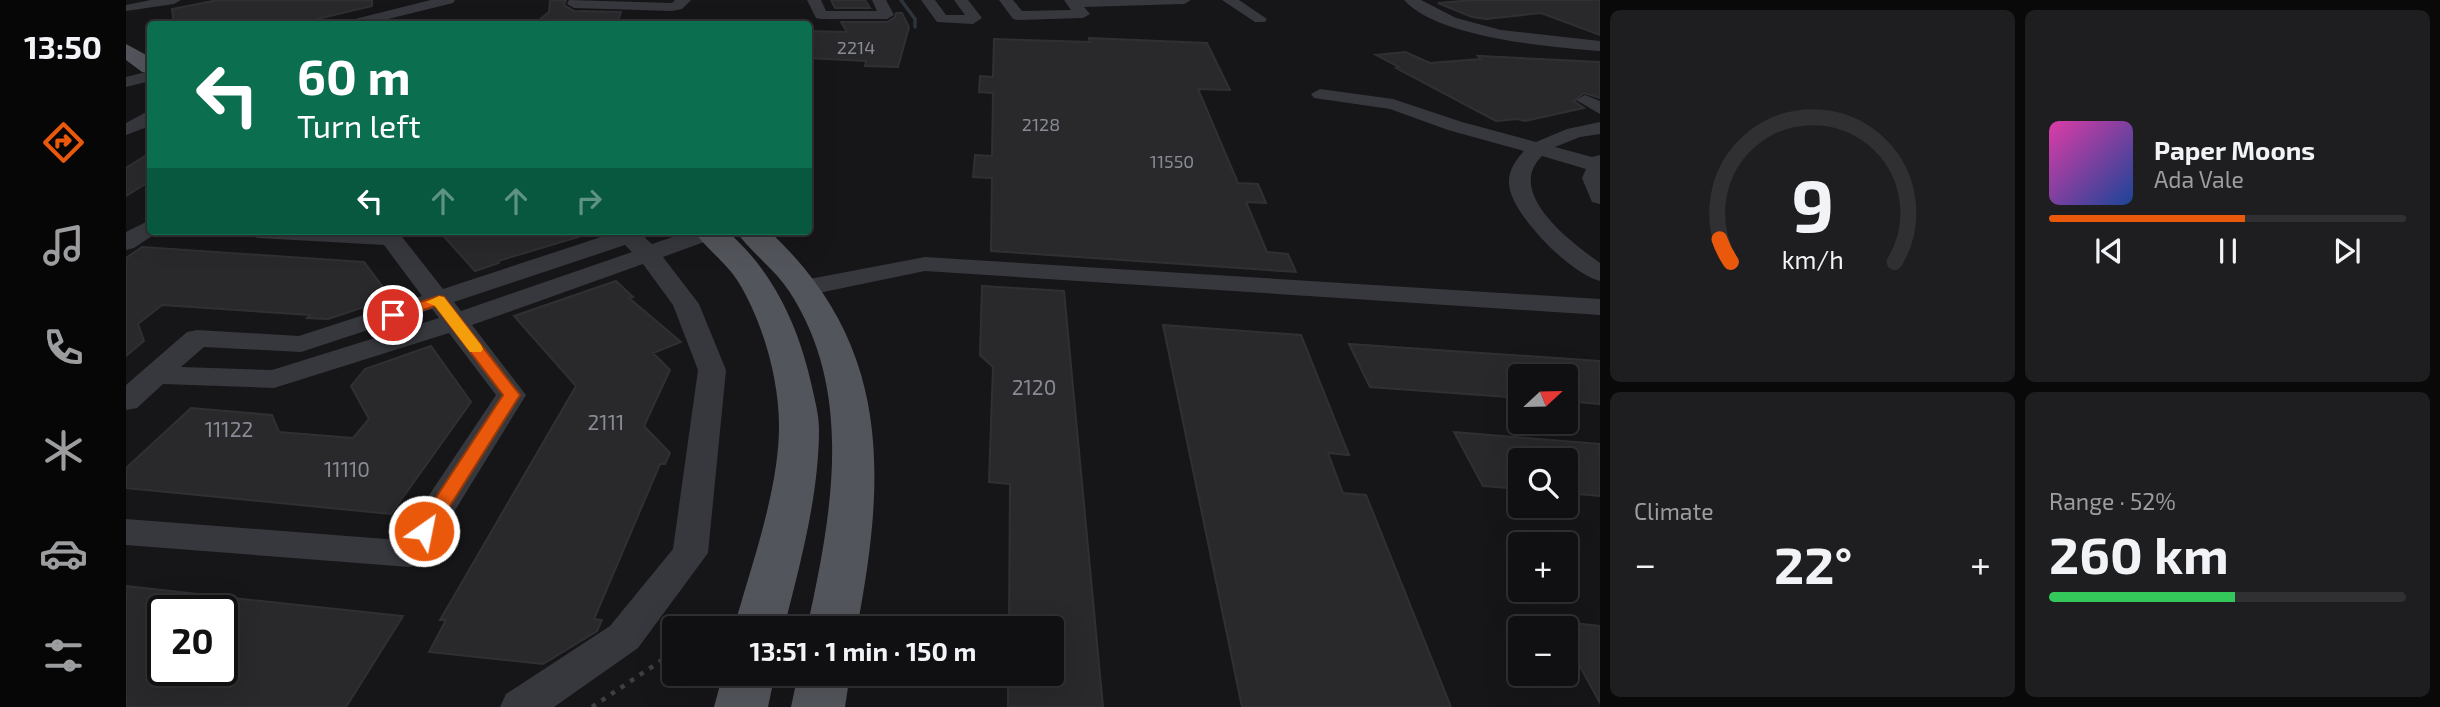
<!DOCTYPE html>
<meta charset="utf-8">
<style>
body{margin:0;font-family:"Exo 2",sans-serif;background:#1e1e20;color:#f1f3f6;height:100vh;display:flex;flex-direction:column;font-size:26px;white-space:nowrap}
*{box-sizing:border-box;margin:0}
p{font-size:23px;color:#9c9d9f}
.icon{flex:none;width:38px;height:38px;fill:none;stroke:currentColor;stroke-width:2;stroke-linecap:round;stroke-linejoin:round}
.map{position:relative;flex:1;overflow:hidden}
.drawer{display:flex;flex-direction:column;gap:10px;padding:10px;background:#09090a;width:840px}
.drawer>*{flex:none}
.guide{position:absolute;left:21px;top:21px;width:665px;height:214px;border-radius:7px;box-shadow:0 7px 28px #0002,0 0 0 2px #303032;background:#0b6e4f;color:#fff;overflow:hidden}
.needle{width:46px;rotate:68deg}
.buttons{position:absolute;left:1382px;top:364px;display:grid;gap:14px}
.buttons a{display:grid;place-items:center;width:70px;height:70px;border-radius:7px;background:#101012;box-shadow:0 7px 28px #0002,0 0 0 2px #303032;font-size:35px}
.speed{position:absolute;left:21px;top:595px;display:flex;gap:14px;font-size:35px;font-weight:700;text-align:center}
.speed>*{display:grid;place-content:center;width:91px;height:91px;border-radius:50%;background:#101012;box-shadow:0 7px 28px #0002,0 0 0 2px #303032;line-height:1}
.speed .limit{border:4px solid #111;border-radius:10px;background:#fff;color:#111}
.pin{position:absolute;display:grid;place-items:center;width:60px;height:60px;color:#fff;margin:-30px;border:4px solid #fff;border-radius:50%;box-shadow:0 2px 7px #0007}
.me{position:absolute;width:77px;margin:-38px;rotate:33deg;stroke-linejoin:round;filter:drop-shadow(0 0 5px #0008)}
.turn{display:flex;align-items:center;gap:24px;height:147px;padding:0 35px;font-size:32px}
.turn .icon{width:91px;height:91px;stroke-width:2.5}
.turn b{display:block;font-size:49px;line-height:60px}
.lanes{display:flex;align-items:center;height:66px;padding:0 35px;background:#0003;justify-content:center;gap:35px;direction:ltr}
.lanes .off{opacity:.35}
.big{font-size:52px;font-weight:700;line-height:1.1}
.drawer .tile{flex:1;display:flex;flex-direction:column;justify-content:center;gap:10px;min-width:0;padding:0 24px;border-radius:10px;background:#1e1e20}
.drawer .dial{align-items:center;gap:0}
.dial svg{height:182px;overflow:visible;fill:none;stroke:#303032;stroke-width:7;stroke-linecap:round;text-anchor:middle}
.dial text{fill:#f1f3f6;stroke:none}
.song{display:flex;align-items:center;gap:21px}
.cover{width:84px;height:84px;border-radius:10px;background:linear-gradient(135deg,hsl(320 70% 55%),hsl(220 70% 35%))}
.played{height:7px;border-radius:4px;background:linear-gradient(90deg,#ea580c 55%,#303032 55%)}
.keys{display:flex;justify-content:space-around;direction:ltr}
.heat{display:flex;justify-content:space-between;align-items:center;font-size:38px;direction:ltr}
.charge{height:10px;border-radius:5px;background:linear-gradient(90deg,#34c759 52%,#303032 0)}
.drawer .tiles{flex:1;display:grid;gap:10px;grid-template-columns:repeat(2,1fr)}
.trip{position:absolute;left:536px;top:616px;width:402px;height:70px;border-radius:7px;background:#101012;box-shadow:0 7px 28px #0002,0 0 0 2px #303032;font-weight:700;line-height:70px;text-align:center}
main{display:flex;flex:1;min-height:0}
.menu{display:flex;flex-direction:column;width:126px;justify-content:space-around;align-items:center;background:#060607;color:#9c9d9f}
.menu .icon{width:49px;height:49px}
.menu .current{color:#ea580c}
.menu b{font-size:32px;color:#f1f3f6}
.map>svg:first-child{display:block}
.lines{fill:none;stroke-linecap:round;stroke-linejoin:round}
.stream{stroke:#2c353c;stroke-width:3.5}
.building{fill:#29292c;stroke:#303034;stroke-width:2;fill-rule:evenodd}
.path{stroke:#3d3f44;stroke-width:4.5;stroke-dasharray:4.5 7;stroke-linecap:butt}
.minor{fill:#37383d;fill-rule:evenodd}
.major{fill:#53555c;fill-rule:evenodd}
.route{fill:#ea580c;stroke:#983908;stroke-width:2}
.slow{fill:#f59e0b}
.labels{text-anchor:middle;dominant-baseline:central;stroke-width:7;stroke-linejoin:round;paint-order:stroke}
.far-number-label{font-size:18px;fill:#888b94}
.number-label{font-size:21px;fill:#888b94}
</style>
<main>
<nav class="menu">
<b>13:50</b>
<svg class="icon current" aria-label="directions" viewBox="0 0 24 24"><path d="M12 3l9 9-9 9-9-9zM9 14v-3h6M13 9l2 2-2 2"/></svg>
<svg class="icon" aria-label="music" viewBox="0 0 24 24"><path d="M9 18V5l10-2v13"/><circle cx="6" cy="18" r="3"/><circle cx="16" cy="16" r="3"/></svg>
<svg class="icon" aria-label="phone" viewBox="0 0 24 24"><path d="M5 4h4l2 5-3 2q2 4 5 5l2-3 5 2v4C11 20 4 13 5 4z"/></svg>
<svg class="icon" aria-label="climate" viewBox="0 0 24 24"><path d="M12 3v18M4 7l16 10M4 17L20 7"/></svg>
<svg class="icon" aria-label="car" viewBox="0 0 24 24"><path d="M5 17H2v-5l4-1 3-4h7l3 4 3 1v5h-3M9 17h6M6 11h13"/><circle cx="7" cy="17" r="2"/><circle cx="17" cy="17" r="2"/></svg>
<svg class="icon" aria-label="filters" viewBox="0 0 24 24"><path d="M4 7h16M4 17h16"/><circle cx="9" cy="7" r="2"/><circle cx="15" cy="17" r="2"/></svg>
</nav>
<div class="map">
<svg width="1474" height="707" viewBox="0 0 1474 707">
<rect width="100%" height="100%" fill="#161618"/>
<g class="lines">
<path class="stream" d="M775,0L789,19V27"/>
</g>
<path class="building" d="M92,0H246V6L170,24H48L46,9Z
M424,0H440L438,5L448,11L495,12L491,24H408L423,12Z
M705,0H739L744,8H709Z
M1346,0H1474V35L1415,13L1360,19L1346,17L1312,3Z
M770,13H776L783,27L772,67L739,66L740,61L682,58V31L721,32L715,22H761L769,17Z
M963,38L1081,43L1104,90L1072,89L1112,183L1132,184L1140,203L1120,202L1141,252L1162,254L1170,272L865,251L866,178L847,177L849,155L866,156L867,93L853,92L854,76L867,77L868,39L964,42Z
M1279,52L1304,63L1355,59L1352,56L1474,62V98L1458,93L1448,101L1458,108L1399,121L1392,119L1370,121L1270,68L1273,67L1250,55Z
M24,153V181L0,196V168Z
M313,231H461L462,234L372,261L373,263L349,271Z
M16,247L238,262L265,298L202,319L181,318L184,315L36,305L12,324L18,341L0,356V258Z
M490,281L507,297L503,298L555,342L527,353L544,370L518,426L544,453L539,464H534L468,619L476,620L471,631L417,664L303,652L320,620H314L450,386L388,316Z
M856,286L938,291L977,707H882V674H926V628H883L884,484L863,482L867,367L854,355Z
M1037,325L1175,335L1223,455L1202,453L1217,493L1240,495L1325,707H1116Z
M1223,344L1474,361V404L1440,401V376H1395V398L1244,387Z
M305,346L345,402L265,514L0,488V468L65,408L146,415L153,432L227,438L243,419L225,386L239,369Z
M1328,432L1474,444V496L1440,493V460H1395V489L1357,486Z
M0,586L125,600L277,616L220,707H0ZM37,611H96V670H37Z
M1440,622L1474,626V703L1440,641Z"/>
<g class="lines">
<path class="path" d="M583,628L601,616
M466,707L548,652"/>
<path class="minor" d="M25,0H55L48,4L0,11V5Z
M305,0H329L327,3L242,24H218L221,21Z
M443,0L546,3L549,0H565L556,9L546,11L448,8L441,4Z
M681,0H695L700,11H751L746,0H760L768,15L761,19H695L690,18Z
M795,0H809L820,15H839L828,0H842L856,18L847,24L811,22Z
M873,0H887L896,11L945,10L938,0H1065L1058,4L958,7L964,14L957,18L892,20L887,19Z
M1096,0H1113L1141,19L1139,22H1129Z
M1278,0H1295L1330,18L1375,30L1474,41V51C1424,47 1312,38 1278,0Z
M24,71V81L0,87V77Z
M1194,89L1267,99L1336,122L1410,142L1441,129L1474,122V134L1454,137L1429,147L1466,157L1474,155V204L1466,202L1456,178L1460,169L1416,156C1378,193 1446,243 1474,263V281C1445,274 1391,219 1384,190C1380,174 1388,162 1398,151L1322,130L1264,109L1188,98L1185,94Z
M1459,95L1474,101V114L1450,100Z
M24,110V126L0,135V123Z
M24,220V231L32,232L8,248L0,250V232Z
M120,231L273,233L317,289L484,234L481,231H525L519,238L526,244L564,231H595L592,237L537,257L573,304L600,370L582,553L512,648L428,707H374L380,694L484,626L547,549L572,370L547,305L517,264L346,325L400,395L296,564L283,567L0,545V519L273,540L370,395L323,333L148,388L37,384L11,408L0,410V385L61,332L71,330L173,336L296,296L258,245L132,238L124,236ZM499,245L506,252L335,311L328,302ZM306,309L313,318L146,370L55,367L78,347L175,352Z
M799,257L1474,299V315L799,271L678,296L669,293L665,288L669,283L678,280Z"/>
<path class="major" d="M0,44L24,57V73L16,72L0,60Z
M568,231H601C648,272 673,327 686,387C689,401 693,415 693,429C693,496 674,564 658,628H608C625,565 653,491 653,426C653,379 637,323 613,283C601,263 581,250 568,231Z
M610,231H643C766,345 760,475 731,628H681C705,518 730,393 663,291C648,268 625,253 610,231Z
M597,674H649L642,707H588Z
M672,674H724L719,707H665Z"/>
</g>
<path class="route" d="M313,296L318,297L394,395L305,536L298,538L291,536L288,531L377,395L309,306L267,320L259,315L261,312Z"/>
<path class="slow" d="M313,296L318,297L355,345L357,349L355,352H344L309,306L300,302Z"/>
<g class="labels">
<g class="far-number-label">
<text x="730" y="47">2214</text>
<text x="915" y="124">2128</text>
<text x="1046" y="161">11550</text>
</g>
<g class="number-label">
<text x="908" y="386">2120</text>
<text x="480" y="421">2111</text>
<text x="103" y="428">11122</text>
<text x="221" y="468">11110</text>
</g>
</g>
</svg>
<div class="buttons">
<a><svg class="needle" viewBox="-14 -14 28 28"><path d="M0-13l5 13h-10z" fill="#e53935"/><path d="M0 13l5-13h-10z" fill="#9c9d9f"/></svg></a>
<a><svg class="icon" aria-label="search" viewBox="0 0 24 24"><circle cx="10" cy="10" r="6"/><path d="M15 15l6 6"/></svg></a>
<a>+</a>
<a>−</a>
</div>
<div class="speed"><div class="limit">20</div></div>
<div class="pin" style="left:267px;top:315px;background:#d93025"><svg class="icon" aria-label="arrive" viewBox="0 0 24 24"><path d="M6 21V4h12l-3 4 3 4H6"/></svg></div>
<svg class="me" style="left:298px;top:531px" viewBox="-20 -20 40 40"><circle r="17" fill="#ea580c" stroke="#fff" stroke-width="3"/><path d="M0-11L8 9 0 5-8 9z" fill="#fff"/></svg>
<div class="trip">13:51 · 1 min · 150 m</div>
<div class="guide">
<div class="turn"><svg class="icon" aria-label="left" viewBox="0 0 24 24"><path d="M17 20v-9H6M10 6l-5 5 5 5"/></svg><div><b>60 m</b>Turn left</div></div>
<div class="lanes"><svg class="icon" aria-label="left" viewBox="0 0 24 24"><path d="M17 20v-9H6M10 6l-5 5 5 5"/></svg><svg class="icon off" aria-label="ahead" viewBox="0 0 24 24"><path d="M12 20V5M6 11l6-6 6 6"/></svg><svg class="icon off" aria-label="ahead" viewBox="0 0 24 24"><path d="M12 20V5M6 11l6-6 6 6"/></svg><svg class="icon off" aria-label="right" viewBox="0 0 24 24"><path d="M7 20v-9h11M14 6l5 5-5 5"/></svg></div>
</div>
</div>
<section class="drawer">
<div class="tiles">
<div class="tile dial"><svg viewBox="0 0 100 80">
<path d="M14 69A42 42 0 1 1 86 69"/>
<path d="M14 69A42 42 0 0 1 9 59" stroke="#ea580c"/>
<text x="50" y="56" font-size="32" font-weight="700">9</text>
<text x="50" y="72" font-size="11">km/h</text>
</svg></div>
<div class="tile">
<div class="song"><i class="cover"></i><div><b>Paper Moons</b><p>Ada Vale</p></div></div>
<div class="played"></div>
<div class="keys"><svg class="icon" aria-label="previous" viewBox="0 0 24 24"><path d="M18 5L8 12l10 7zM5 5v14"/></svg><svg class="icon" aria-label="pause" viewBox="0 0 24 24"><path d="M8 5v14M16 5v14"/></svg><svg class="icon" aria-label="next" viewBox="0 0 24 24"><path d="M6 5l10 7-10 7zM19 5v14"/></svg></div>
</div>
<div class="tile"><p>Climate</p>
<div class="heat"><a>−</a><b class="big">22°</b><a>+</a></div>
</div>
<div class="tile"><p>Range · 52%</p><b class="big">260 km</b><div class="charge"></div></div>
</div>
</section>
</main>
